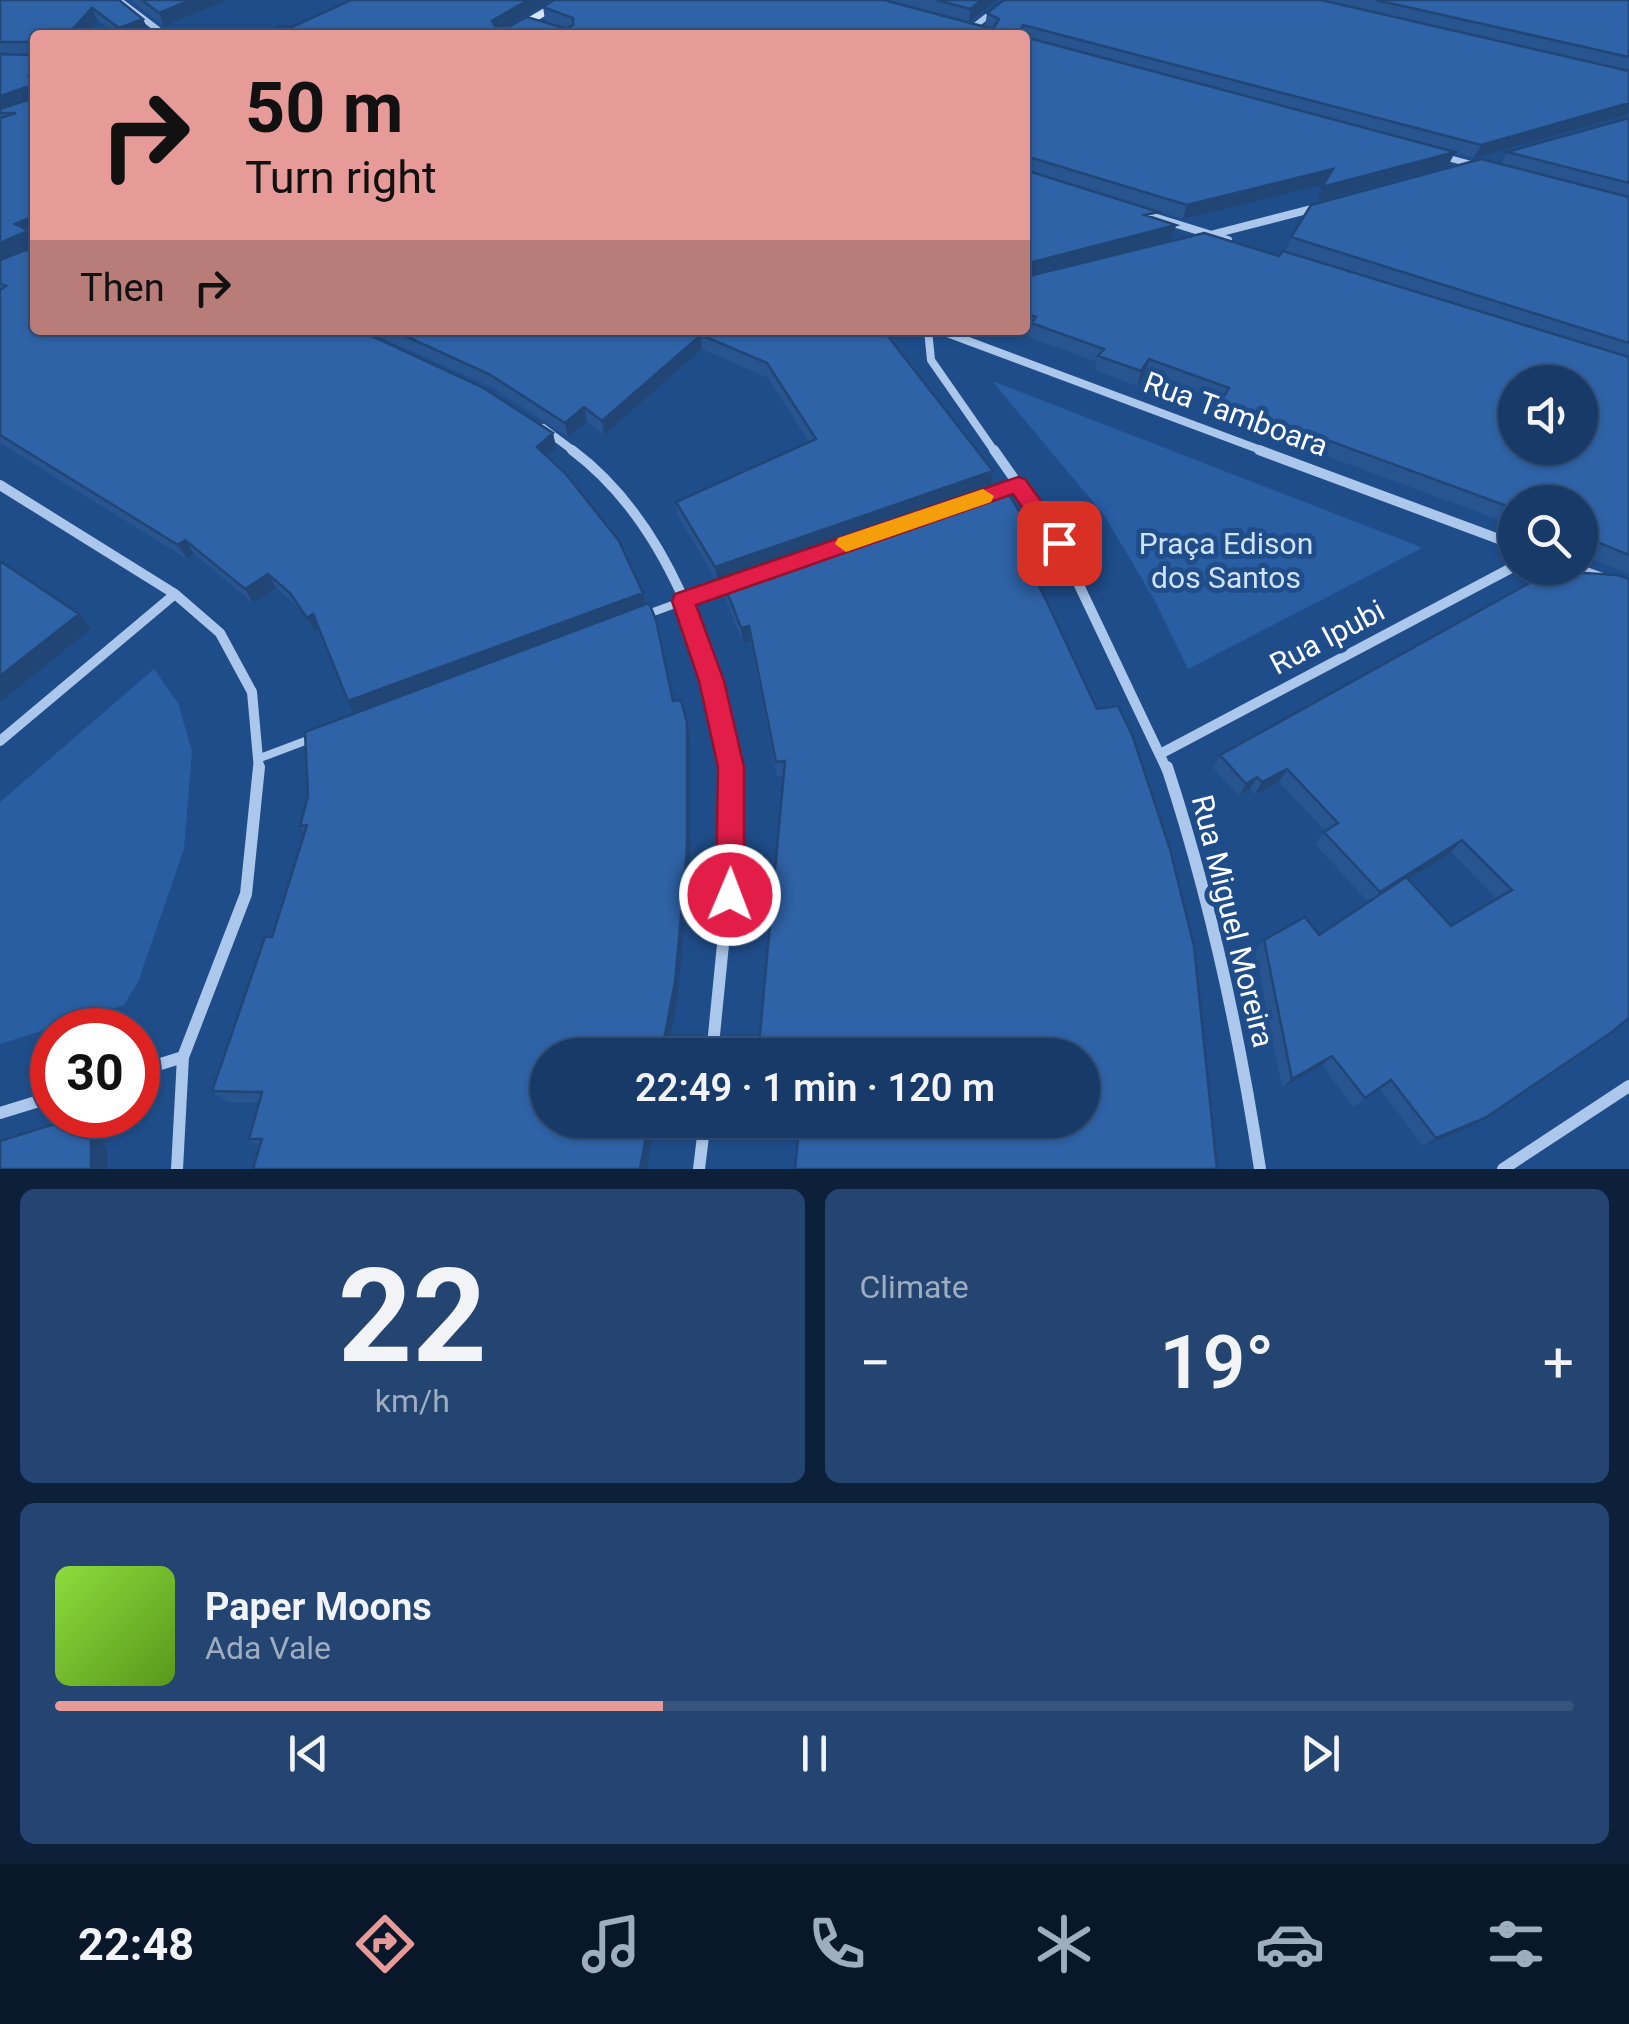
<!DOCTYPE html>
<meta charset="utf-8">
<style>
body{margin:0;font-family:Roboto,sans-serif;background:#244571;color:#f1f3f6;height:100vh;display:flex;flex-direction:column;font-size:38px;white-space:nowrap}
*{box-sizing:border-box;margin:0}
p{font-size:32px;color:#9eadc0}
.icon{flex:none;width:55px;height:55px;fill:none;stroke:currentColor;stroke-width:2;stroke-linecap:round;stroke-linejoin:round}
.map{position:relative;height:1169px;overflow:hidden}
.panel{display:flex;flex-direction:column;gap:20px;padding:20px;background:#0d2039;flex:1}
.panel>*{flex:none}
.guide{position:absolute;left:30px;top:30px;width:1000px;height:305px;border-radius:10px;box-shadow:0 2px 8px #0004,0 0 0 2px #36547c;background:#e69b98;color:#111;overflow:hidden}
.tools{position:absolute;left:1498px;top:365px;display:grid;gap:20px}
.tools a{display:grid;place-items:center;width:100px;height:100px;border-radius:50%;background:#173a68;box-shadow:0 2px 8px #0004,0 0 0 2px #36547c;font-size:50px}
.speed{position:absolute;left:30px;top:1008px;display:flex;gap:20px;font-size:50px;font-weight:700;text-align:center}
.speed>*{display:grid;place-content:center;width:130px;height:130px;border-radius:50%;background:#173a68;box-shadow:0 2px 8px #0004,0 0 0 2px #36547c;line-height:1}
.speed .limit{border:15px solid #d22;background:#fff;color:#111}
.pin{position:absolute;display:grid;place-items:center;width:85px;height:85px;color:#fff;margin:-42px;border-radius:20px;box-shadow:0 5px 15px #0006}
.me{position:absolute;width:110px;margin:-55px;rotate:1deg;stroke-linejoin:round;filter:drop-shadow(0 0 8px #0008)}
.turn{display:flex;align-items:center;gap:35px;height:210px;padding:0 50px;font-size:45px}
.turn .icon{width:130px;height:130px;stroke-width:2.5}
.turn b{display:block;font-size:70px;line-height:85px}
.then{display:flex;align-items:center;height:95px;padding:0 50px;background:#0003;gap:20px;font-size:38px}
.big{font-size:75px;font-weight:600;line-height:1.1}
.panel .tile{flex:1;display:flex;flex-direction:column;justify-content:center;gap:15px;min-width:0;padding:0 35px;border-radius:15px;background:#244571}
.panel .dial{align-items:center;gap:0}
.dial b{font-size:130px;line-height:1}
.song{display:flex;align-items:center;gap:30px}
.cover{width:120px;height:120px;border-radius:15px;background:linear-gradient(135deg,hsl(90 70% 55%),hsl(90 70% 35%))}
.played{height:10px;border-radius:5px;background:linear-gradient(90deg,#e69b98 40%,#36547c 40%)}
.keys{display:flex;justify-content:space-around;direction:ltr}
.heat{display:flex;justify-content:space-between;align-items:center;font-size:55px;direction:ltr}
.panel .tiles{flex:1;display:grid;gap:20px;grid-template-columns:1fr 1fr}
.tile:last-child{grid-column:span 2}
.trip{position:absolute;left:530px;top:1038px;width:570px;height:100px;border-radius:50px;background:#173a68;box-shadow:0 2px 8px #0004,0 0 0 2px #36547c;font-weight:600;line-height:100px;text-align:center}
.tabs{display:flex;height:160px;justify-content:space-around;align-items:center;background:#09172a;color:#9eadc0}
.tabs .icon{width:70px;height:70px}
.tabs .selected{color:#e69b98}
.tabs b{font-size:45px;color:#f1f3f6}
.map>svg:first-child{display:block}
.green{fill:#295ea2}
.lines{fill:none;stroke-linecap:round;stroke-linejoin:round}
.lane{stroke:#abc7eb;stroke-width:8}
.street-far3{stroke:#abc7eb;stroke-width:6}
.street-far2{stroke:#abc7eb;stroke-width:8}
.street-far1{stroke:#abc7eb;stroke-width:10}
.street{stroke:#abc7eb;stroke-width:12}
.secondary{fill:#d7e5f8;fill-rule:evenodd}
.wall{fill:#285590;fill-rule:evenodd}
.shaded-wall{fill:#214575}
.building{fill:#2f63a7;stroke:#214575;stroke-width:2.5;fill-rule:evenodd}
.route{fill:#e11d48;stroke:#92132f;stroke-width:2.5}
.slow{fill:#f59e0b}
.labels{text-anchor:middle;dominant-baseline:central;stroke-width:10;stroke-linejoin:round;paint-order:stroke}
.street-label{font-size:30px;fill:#fff;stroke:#1f4d8a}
.park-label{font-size:30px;fill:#d0e2f8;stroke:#1f4d8a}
</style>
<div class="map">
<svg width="1629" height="1169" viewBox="0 0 1629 1169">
<rect width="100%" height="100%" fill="#1f4d8a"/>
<path class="green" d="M992,381L1413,544L1422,548L1188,669L1155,601L1104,515Z
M154,669L178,703L192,751L184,849L138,982L124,1005L0,1044V802Z"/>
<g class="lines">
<path class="lane" d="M645,615L730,584
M260,758L313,738"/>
<path class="street-far3" d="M119,0L165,35
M971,29L1008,0
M1441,156L1478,166"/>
<path class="street-far2" d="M1144,214L1228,240
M1214,234L1319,207
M928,330L931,360L995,452
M939,330L1266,452
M543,428L575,452"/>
<path class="street-far1" d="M572,450C666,520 716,656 731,770
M994,450L1059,543L1167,770
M1259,450L1515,545
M0,485L175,594L220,633L252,692L259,770
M1575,568L1602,578
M0,741L175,594
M1162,753L1515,566"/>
<path class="street" d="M1167,767C1210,898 1239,1032 1260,1169
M712,1055L729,884L731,767
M138,1071L183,1057
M0,1113L52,1097
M177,1169L183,1057L246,894L259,767
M699,1169L705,1120
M1503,1169L1629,1086"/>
<path class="secondary" d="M558,0H572L513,35H498Z"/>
</g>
<path class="wall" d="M0,0H119L143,19L149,32L140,35H117L98,21L35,35V330L553,433L556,448L546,456L645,605L673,701L690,739V865L678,995L548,1120H655L647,1169H253L260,1146L249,1139L259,1102H227L212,1091L272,937L304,832L300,826L355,713L319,629L315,632L298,607L276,588L253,603L194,554L187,559L0,443Z
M130,0H227L164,26Z
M552,0L509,26L567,29L545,20L543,7L985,26L987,13L1004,0H1629V116L1627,115L1474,158L1454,153L1448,166L1317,201L1324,184L1183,219L1079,187L1157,219L1176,225L1172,239L1025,277V35H262L290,28Z
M888,0H997L969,22Z
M1629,118V574L1580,554V502H1515V527L1475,511L1215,415L1220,401L1145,374L1137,386L1095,370L1097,362L1028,337L1030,330L1025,328V277L1279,256L1286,251L1291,237L1501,164L1507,152Z
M365,330H883L991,486L1042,550L1038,566L1031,568L1082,1120L783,776L777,777L750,641L743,643L724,595L722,579L717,581L678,516L676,502L809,442L768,378L702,349L604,435L587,422L568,437L493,388Z
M1629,579L1472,1126L1423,1146L1380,1089L1353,1107L1322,1065L1282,1088L1255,950L1264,940L1319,935L1368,902L1315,844L1325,831L1279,782L1254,795L1250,789L1239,796L1213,768L1220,755ZM1451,852L1497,899L1451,926L1408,879Z"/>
<path class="shaded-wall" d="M191,0H227L164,26L159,13Z
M528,0H552L494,34L492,21Z
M982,0H997L969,22L970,9Z
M92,8L98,21L86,35H67Z
M143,19L149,32L140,35H122L119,28Z
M26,87L34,100L0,112V96Z
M1629,103V112L1627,115L1474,158L1481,145Z
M1455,152L1448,166L1317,201L1322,187Z
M1029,157L1027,170L1025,171V158Z
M1333,169L1328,183L1183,219L1187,205Z
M35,216V234L25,232L34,247L0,261V243L15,224Z
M1176,225L1172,239L1025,277V263Z
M701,335L702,349L604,435L602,421Z
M1149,359L1145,374L1137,386L1141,371Z
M584,407L587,422L568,437L565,423Z
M553,433L556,448L540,461L537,447Z
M993,471L991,486L717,581L715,567Z
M185,540L194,554L187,559L178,545Z
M1042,550L1038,566L1021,571L1025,555Z
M268,574L276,588L253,603L245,589Z
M643,593L646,607L355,715L348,701Z
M79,614L91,629L0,702V676Z
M313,614L320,628L315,632L307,618Z
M749,626L750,641L743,643L741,628Z
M687,723L690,739V865L678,995L667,1055H661Z
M1287,769L1279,782L1254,795L1262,782Z
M1257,777L1250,789L1239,796L1246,784Z
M1462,840L1451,852L1370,904L1380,892Z
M1332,1056L1322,1065L1282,1088L1292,1079Z
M73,1118L89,1127L107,1147V1169H91Z
M1485,1118L1472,1126L1423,1146L1436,1138Z
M649,1120H655L647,1169H640Z"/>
<path class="building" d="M0,0H119L143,19L119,28L92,8L67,35H35V70L29,76L35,77V216L15,224L35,234V330H359L482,387L553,433L537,447L566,474L619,541L643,593L348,701L313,614L307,618L290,593L268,574L245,589L185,540L178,545L0,435V290L6,286L0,283V260L28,249L30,236L25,232L0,243V118L16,113H0V109L31,99L34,90L26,87L0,96V54L29,55L35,48L29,42H0Z
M142,0H191L159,13Z
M351,0H528L492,21L495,26H510L527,17L567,29L573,25V18L543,7L554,0H884L993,29L999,19L987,13L1004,0H1321L1629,71V103L1481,145L1023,25L1020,32L1023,35H262L282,26L290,28Z
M937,0H982L970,9Z
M1376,0H1629V57Z
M1025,37L1455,152L1322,187L1333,169L1187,205L1029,157L1025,158Z
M1629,118V183L1507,152Z
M1481,159L1629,197V343L1291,237L1311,205Z
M1025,170L1159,212L1145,215L1176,225L1025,264Z
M1204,233L1279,256L1283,251L1629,357V555L1580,535V502H1515V509L1221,401L1229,388L1149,359L1141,371L1098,356L1104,349L1031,323L1036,317L1025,313V277ZM1515,382H1580V448H1515Z
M392,330H883L993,471L715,567L676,502L816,439L767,363L701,335L602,421L584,407L565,423L489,374Z
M1002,482L1042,550L1025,555L1097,709L1118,706L1133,737L1170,849L1194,946L1217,1169H795L800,1120H1082V1055H758L785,761L776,762L749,626L741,628L722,579Z
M0,561L79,614L0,676Z
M1551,571L1617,575L1629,579V1018L1612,1032L1485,1118L1436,1138L1391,1080L1365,1098L1332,1056L1292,1079L1264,940L1305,917L1319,935L1406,877L1451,926L1512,890L1462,840L1380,892L1324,832L1338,823L1287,769L1262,782L1257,777L1246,784L1220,755Z
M649,603L656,620L673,701L681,700L687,723V850L675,982L661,1055H548V1120H649L640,1169H253L262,1139H249L262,1092L212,1091L265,937H272L307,825L300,826L308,796L305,732Z
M73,1118L91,1138V1169H0V1141Z"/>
<path class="route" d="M1018,477L1025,479L1067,537L1070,543L1067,549H1051L1013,494L696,605L724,681L744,767V895L740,904L730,908L720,904L716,895L718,767L699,681L672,601L675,594Z"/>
<path class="slow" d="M983,489L994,496L991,502L846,552L835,544L838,538Z"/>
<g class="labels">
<g class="street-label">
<text transform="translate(1236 414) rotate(20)">Rua Tamboara</text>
<text transform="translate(1327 637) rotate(-28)">Rua Ipubi</text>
<text transform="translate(1233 921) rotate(76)">Rua Miguel Moreira</text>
</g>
<g class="park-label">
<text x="1226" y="543">Praça Edison<tspan x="1226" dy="34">dos Santos</tspan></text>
</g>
</g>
</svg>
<div class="tools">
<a><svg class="icon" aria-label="sound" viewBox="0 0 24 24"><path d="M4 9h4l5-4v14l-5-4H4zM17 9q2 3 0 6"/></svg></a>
<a><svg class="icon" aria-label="search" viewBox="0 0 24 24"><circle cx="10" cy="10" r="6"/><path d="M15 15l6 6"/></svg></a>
</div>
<div class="speed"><div class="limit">30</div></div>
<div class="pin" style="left:1059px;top:543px;background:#d93025"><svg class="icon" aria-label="arrive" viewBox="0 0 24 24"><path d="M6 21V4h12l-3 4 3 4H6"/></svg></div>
<svg class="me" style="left:730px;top:895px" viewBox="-20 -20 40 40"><circle r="17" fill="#e11d48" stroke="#fff" stroke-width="3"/><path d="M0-11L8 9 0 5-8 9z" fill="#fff"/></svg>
<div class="trip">22:49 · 1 min · 120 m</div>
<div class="guide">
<div class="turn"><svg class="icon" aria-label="right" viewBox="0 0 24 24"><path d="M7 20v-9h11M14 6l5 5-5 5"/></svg><div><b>50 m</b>Turn right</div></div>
<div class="then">Then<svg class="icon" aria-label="right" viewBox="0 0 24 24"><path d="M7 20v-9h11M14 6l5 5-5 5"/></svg></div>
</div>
</div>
<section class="panel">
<div class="tiles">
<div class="tile dial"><b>22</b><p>km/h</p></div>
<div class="tile"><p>Climate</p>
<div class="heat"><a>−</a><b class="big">19°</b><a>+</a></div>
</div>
<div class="tile">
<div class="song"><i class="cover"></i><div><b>Paper Moons</b><p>Ada Vale</p></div></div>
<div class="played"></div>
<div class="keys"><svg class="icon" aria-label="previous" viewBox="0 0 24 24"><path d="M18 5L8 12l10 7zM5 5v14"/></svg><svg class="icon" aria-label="pause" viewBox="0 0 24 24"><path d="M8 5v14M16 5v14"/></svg><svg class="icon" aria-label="next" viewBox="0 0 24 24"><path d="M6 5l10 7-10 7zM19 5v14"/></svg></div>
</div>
</div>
</section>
<nav class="tabs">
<b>22:48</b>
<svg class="icon selected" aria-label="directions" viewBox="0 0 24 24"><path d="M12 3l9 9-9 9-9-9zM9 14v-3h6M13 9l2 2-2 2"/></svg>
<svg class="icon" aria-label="music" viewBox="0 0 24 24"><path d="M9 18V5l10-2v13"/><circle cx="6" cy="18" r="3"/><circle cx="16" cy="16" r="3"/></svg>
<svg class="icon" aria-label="phone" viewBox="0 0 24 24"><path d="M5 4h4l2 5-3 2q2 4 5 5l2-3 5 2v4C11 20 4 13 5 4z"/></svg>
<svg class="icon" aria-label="climate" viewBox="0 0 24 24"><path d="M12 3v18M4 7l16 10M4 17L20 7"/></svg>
<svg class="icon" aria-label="car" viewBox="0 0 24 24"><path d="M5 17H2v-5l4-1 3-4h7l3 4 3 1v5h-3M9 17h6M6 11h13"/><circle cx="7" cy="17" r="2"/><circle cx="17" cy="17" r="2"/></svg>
<svg class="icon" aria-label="filters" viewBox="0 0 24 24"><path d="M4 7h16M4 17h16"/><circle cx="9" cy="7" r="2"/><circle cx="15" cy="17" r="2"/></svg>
</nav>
